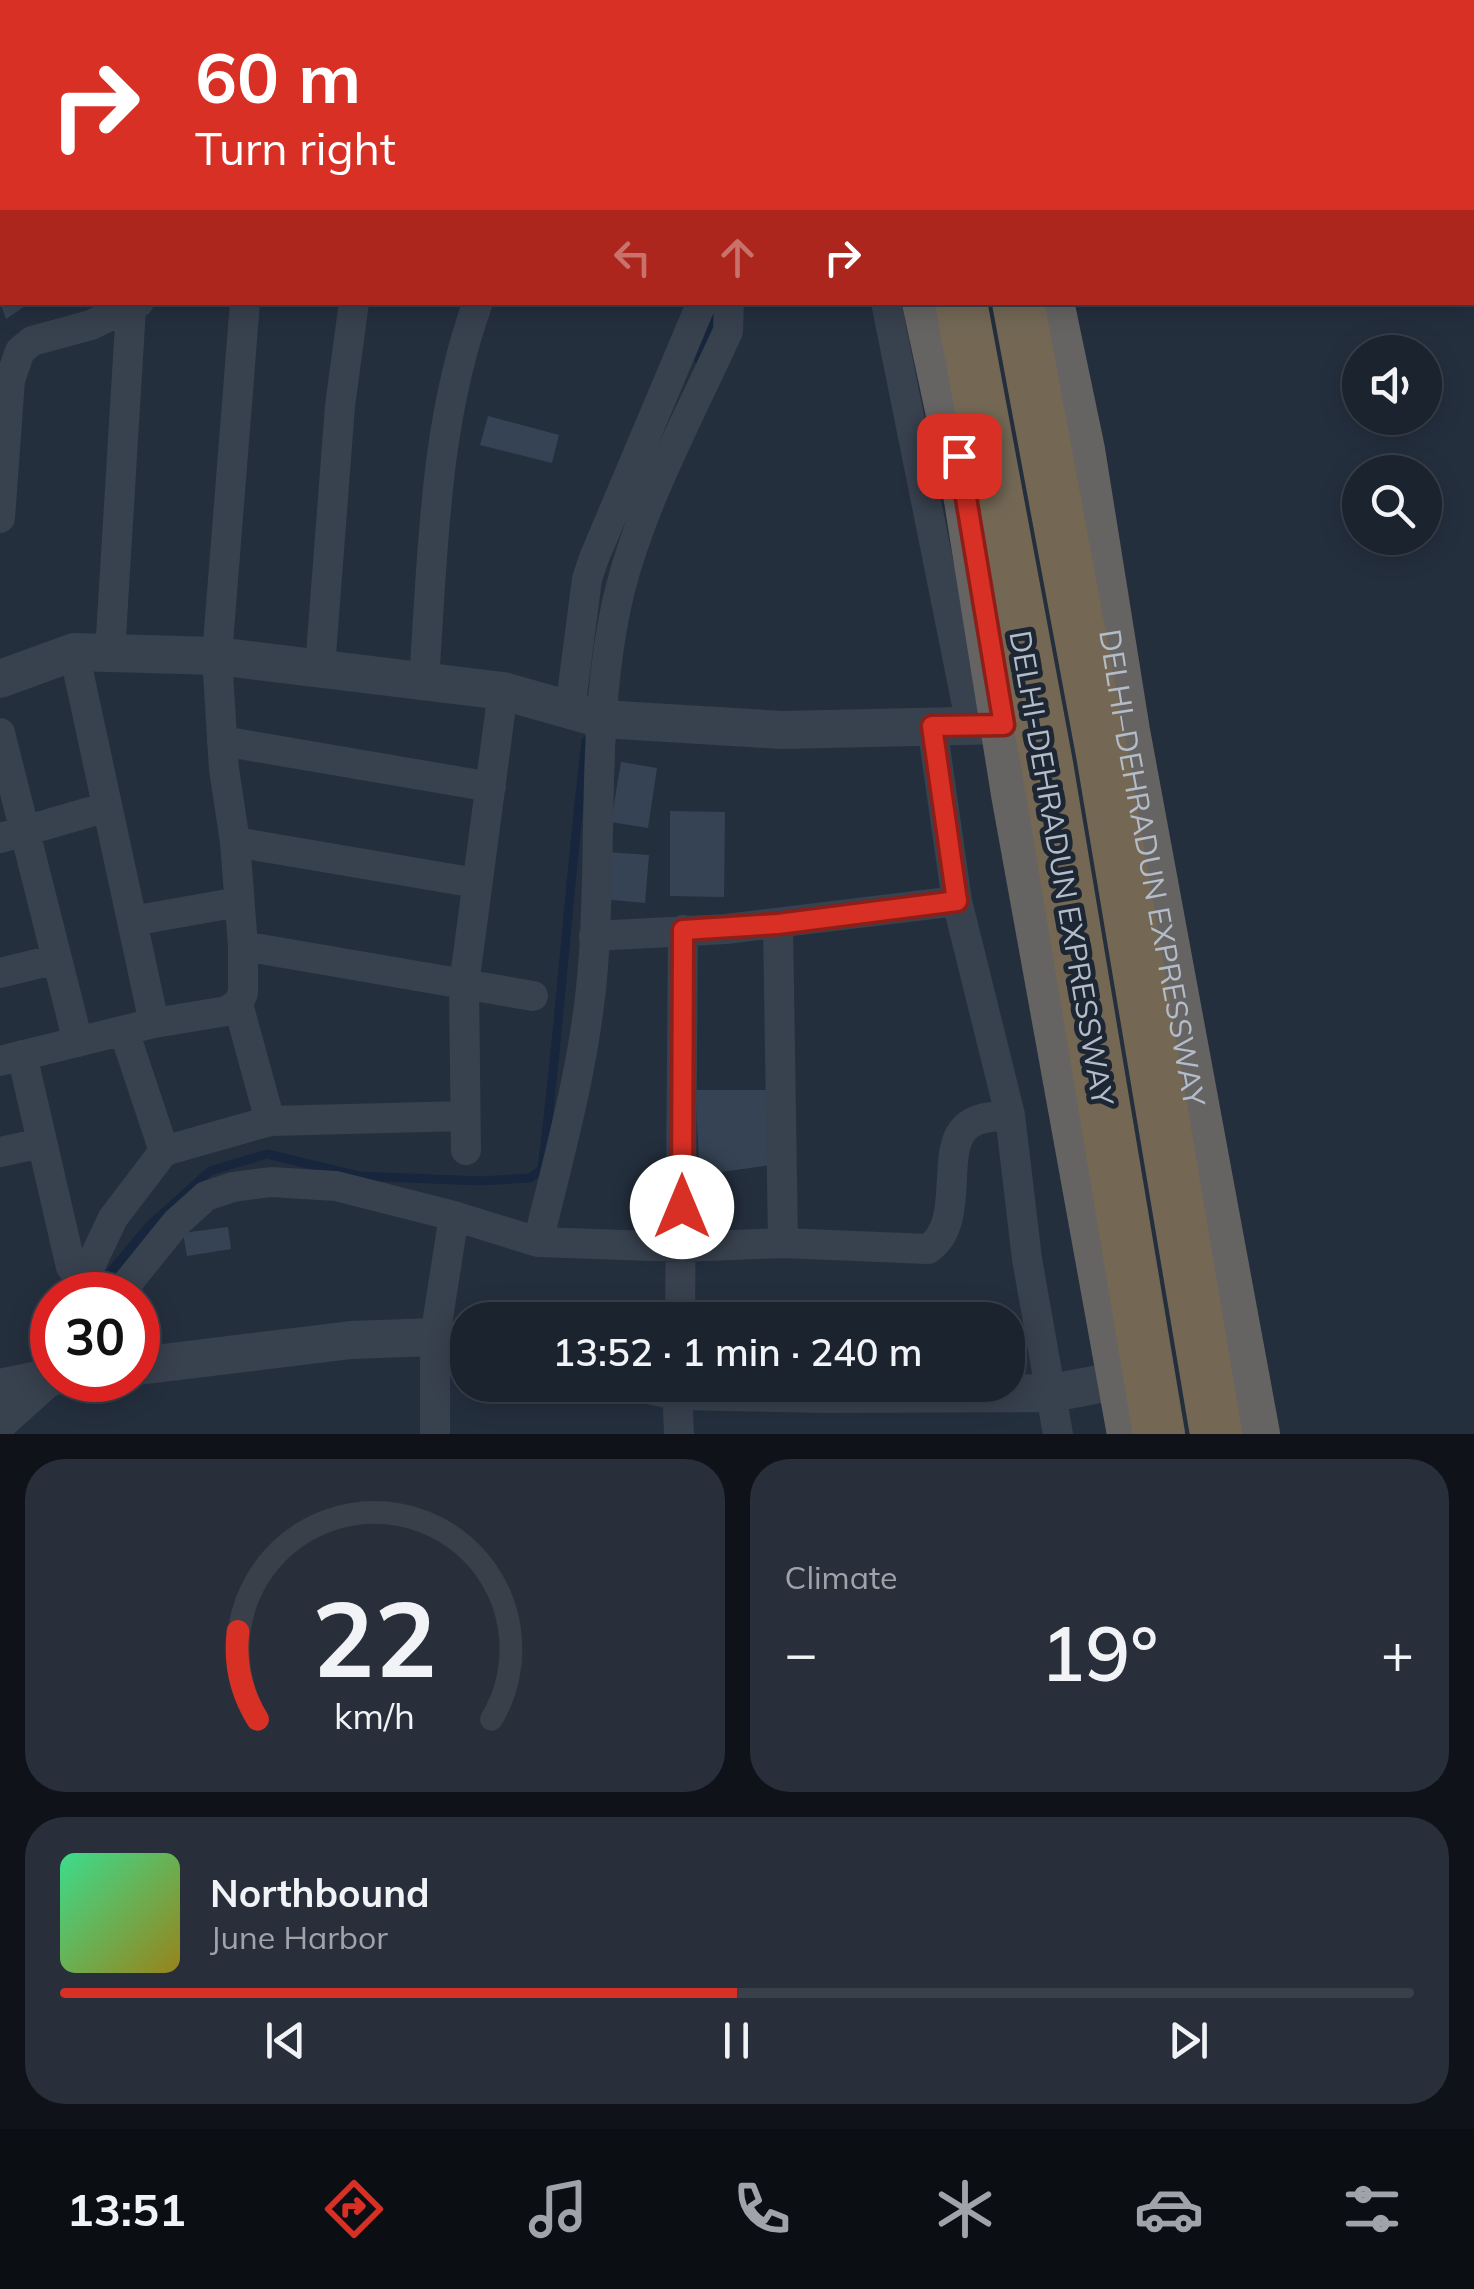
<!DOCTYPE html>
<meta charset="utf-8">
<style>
body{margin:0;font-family:Mulish,sans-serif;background:#282f3a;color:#f1f3f6;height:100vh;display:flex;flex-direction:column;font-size:38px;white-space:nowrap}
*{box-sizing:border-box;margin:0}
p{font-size:32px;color:#a0a4aa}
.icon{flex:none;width:55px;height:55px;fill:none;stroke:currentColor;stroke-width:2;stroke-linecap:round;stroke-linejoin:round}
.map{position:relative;height:1434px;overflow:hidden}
.panel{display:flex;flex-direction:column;gap:25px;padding:25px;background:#0f1319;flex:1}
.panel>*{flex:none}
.banner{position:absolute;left:0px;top:0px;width:1475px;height:305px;box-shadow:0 5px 25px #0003,0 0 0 2px #39404a;background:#d93025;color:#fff;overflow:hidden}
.buttons{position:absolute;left:1342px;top:335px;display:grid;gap:20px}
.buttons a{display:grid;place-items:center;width:100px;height:100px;border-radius:50%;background:#1b232e;box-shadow:0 5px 25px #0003,0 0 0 2px #39404a;font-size:50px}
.speed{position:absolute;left:30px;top:1272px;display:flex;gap:20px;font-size:50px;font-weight:700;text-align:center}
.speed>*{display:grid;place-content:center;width:130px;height:130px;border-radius:50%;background:#1b232e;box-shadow:0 5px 25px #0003,0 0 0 2px #39404a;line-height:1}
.speed .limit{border:15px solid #d22;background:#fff;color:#111}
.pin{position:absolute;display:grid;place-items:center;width:85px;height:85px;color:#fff;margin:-42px;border-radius:20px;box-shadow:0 5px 15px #0006}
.me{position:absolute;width:110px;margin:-55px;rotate:0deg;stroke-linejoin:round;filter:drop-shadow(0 0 8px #0008)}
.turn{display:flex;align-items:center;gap:35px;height:210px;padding:0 30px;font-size:45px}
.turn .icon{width:130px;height:130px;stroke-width:2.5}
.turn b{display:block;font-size:70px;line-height:85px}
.lanes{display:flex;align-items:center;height:95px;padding:0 30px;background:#0003;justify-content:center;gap:50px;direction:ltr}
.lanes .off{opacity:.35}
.big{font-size:75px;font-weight:600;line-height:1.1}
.panel .widget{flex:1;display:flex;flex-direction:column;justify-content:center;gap:15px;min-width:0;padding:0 35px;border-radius:40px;background:#282f3a}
.panel .dial{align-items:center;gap:0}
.dial svg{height:260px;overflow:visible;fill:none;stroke:#39404a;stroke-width:7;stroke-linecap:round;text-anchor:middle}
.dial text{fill:#f1f3f6;stroke:none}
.song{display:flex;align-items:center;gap:30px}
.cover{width:120px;height:120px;border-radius:15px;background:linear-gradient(135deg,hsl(150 70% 55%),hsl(50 70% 35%))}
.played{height:10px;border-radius:5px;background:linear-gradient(90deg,#d93025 50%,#39404a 50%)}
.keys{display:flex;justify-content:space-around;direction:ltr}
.heat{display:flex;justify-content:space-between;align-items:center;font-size:55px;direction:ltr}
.panel .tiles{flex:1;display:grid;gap:25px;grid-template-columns:1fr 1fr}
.widget:last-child{grid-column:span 2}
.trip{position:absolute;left:450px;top:1302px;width:575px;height:100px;border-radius:40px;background:#1b232e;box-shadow:0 5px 25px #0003,0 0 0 2px #39404a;font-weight:600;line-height:100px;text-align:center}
.menu{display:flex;height:160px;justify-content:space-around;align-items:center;background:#0b0e12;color:#a0a4aa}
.menu .icon{width:70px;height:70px}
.menu .current{color:#d93025}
.menu b{font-size:45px;color:#f1f3f6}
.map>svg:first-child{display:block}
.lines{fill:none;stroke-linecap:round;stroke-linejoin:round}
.stream{stroke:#17263c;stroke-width:9}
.building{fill:#364354}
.minor{stroke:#38414e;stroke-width:30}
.tertiary{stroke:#38414e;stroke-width:38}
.trunk{stroke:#656462;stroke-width:48}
.motorway{stroke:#746855;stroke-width:52}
.route-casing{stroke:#8d1f18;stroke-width:25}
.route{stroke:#d93025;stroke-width:18}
.labels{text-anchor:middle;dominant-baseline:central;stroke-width:10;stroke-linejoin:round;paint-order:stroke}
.street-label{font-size:30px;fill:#b4bcc9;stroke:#1d2633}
</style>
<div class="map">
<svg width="1474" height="1434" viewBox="0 0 1474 1434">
<rect width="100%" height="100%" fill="#242f3e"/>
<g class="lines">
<path class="stream" d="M687,0L689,2
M590,2L593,0
M699,360L715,308
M100,1285L148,1227L210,1171L267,1154L359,1176L481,1181L530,1178L542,1169C560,1026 569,883 586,741
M41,1366L52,1350"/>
</g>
<path class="building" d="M0,302H31L6,319Z
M488,416L559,435L552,463L480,445Z
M621,762L657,768L648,828L611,822Z
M670,811L725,812L724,897L670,896Z
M606,852L649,855L645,903L602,899Z
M695,1090H768L771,1165L700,1175Z
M228,1227L231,1249L187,1256L183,1233Z"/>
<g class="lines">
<path class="minor" d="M129,0L130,2
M803,0L804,2
M215,2L216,0
M237,2L238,0
M527,2L533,0
M886,302L971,725
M0,518L10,380L20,351L32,341L91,325L139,302
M74,652L154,1023
M110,653L131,308
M320,668L340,406L354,302
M424,680C433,553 434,423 478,302
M570,710L587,579L594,558L702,302
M932,726L957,901L1010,1115L1027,1259L1058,1434
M0,733L78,1042
M222,741L491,787
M0,838L107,807
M235,842L476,883
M132,921L239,902
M778,923L783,1243
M594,936L726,929L957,901
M243,946L533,996
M0,973L57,959
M238,1004L270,1121
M124,1031L164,1151
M22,1055L71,1267L97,1289
M0,1061L154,1023L227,1011L238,1004L243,993V946L235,842L224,769L217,656L245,302
M466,1150L464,985L503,691
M0,1152L41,1143
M538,1242C560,1152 586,1060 593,967C603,842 590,712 620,590C642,502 691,413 728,331L729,302
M84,1279L113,1218L164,1151L270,1121L465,1116
M118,1295L176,1223L206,1196L233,1187L271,1182L336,1186L454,1216L538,1242L682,1247L783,1243L928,1249C967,1223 939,1151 966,1127C977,1116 996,1117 1010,1115
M680,1320L683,930
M677,1385L679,1434
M0,1426L52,1379
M435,1434V1337L454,1216"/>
<path class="tertiary" d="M0,679L74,652L217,656L503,691L602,719L782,730L1004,725
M138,1366L351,1340L435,1337L468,1344
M648,1385L677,1391L826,1394L1052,1393L1147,1375
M0,1388L52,1377"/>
<g class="trunk">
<path d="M850,0L851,2"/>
<path d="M972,0L973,2"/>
<path d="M926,302L967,494L1015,794L1131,1434"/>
<path id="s1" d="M1050,302L1081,450L1126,731L1256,1434"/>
</g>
<path class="motorway" d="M877,0L878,2
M936,0L937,2
M961,302L1047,764L1159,1434
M1018,302L1102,754L1216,1434"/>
</g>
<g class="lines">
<defs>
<path id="route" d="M682,1207L683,930L778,924L957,901L932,726L1004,725L959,456"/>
</defs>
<use href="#route" class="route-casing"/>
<use href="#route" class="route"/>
</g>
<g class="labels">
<g class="street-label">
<text transform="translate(1062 868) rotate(80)">DELHI-DEHRADUN EXPRESSWAY</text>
<text stroke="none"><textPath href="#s1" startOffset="575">DELHI–DEHRADUN EXPRESSWAY</textPath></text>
</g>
</g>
</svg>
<div class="buttons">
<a><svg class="icon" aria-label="sound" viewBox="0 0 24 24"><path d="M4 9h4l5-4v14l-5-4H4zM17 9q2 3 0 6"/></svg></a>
<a><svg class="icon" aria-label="search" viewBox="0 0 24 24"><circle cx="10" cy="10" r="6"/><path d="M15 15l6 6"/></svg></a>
</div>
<div class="speed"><div class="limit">30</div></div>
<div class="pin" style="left:959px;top:456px;background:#d93025"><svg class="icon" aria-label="arrive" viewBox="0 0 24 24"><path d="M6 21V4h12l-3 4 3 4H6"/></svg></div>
<svg class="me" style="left:682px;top:1207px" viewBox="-20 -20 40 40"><circle r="19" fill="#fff"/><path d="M0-13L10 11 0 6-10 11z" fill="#d93025"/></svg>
<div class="trip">13:52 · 1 min · 240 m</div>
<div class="banner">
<div class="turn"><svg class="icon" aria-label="right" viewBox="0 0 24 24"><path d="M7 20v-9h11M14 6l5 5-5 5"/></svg><div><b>60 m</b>Turn right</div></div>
<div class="lanes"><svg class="icon off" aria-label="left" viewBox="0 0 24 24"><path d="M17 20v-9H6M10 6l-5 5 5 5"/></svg><svg class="icon off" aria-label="ahead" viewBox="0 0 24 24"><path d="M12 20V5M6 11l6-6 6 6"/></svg><svg class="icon" aria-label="right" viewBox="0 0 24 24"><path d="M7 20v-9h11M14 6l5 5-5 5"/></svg></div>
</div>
</div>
<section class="panel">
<div class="tiles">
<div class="widget dial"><svg viewBox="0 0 100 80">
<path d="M14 69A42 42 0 1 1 86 69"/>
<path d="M14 69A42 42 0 0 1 8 42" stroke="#d93025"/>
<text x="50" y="56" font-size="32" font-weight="700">22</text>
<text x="50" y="72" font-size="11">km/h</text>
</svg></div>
<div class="widget"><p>Climate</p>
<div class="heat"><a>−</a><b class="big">19°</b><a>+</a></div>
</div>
<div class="widget">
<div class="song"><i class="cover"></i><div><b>Northbound</b><p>June Harbor</p></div></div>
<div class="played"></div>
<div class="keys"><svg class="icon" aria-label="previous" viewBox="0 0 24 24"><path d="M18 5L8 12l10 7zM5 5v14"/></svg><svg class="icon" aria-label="pause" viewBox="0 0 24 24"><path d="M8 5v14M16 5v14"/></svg><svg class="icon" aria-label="next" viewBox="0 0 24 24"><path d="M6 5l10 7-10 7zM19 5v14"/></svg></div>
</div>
</div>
</section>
<nav class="menu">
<b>13:51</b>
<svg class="icon current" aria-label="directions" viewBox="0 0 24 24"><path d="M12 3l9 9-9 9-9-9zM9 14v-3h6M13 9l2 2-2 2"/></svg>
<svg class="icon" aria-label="music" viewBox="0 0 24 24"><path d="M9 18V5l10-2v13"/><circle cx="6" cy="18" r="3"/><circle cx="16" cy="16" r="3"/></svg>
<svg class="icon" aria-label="phone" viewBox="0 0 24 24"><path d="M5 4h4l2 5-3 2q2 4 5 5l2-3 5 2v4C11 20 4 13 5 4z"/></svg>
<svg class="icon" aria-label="climate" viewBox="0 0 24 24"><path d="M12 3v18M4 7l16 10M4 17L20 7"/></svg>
<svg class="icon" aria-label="car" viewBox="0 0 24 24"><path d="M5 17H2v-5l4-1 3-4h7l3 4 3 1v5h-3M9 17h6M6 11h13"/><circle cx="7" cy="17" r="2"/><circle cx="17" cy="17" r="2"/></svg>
<svg class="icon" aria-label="filters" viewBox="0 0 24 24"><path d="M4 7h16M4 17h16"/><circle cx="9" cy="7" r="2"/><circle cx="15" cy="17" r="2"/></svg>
</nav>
